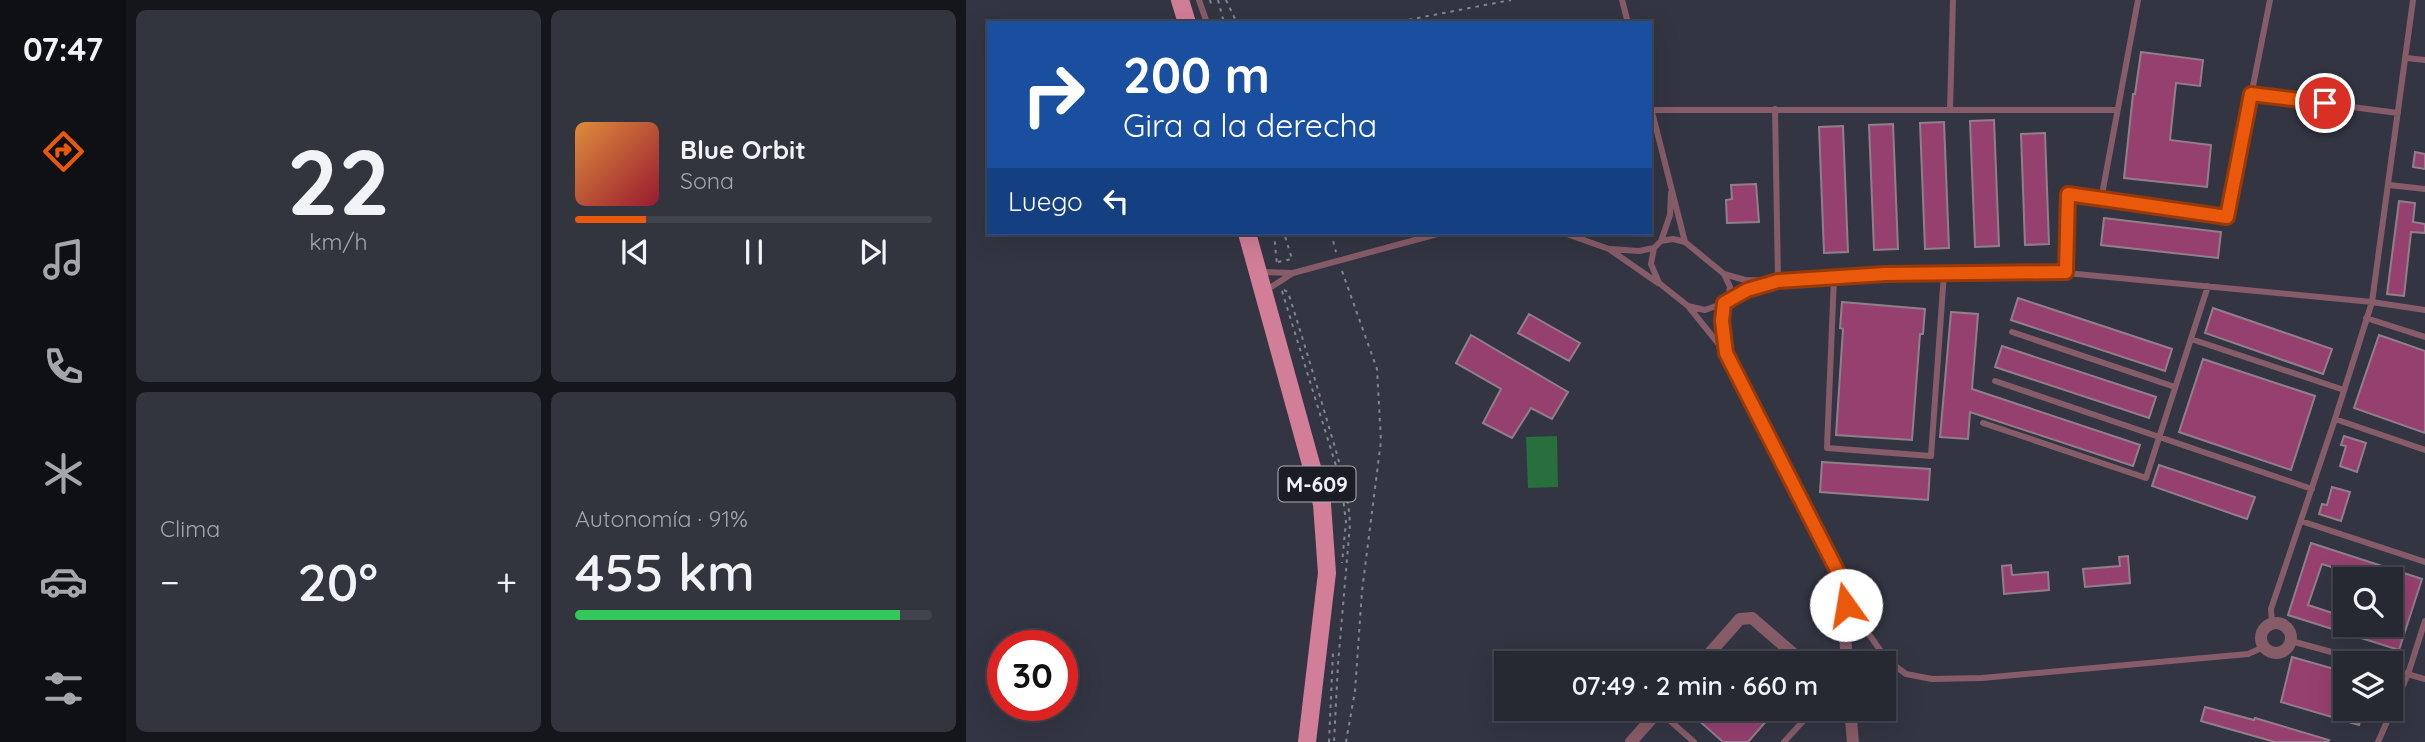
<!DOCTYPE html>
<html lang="es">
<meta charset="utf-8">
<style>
body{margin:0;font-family:Quicksand,sans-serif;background:#32343e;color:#f1f3f6;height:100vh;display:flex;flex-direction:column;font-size:26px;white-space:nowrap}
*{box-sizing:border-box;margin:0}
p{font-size:23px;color:#a4a6ac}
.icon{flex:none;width:38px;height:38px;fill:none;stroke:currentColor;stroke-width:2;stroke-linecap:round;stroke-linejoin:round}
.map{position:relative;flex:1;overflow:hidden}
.details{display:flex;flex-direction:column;gap:10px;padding:10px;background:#15161c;width:840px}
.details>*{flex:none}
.hud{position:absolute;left:21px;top:21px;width:665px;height:214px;border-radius:0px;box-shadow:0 7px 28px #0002,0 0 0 2px #42444d;background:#1a4fa0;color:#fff;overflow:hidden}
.buttons{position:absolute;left:1367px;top:567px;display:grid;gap:14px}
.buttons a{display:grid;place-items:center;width:70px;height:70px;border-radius:0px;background:#262832;box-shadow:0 7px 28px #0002,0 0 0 2px #42444d;font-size:35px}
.speed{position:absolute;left:21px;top:630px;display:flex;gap:14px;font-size:35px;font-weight:700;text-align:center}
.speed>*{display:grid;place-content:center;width:91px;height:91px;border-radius:50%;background:#262832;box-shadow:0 7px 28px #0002,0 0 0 2px #42444d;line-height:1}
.speed .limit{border:10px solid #d22;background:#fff;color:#111}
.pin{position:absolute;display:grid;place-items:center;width:60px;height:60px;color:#fff;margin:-30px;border:4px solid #fff;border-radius:50%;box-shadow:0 2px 7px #0007}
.me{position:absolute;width:77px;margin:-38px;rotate:347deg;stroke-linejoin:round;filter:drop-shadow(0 0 5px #0008)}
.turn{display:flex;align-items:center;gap:24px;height:147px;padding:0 21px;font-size:32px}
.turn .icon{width:91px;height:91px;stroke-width:2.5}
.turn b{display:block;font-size:49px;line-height:60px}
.then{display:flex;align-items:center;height:66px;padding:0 21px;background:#0003;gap:14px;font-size:26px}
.big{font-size:52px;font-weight:600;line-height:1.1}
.details .tile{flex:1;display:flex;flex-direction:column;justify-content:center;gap:10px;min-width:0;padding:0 24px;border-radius:10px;background:#32343e}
.details .dial{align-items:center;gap:0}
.dial b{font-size:91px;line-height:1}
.song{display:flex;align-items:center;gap:21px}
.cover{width:84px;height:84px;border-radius:10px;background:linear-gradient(135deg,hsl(30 70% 55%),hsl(350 70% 35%))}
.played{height:7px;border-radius:4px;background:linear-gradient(90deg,#ea580c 20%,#42444d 20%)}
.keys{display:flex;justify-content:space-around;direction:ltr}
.heat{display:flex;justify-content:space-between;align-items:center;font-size:38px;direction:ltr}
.charge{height:10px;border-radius:5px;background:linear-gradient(90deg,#34c759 91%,#42444d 0)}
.details .tiles{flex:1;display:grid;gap:10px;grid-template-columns:repeat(2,1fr)}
.trip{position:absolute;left:528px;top:651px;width:402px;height:70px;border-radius:0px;background:#262832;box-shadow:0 7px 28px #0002,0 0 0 2px #42444d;font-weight:600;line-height:70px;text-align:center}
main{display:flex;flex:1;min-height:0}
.tabs{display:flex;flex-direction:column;width:126px;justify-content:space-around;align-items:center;background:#0f1014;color:#a4a6ac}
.tabs .icon{width:49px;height:49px}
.tabs .active{color:#ea580c}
.tabs b{font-size:32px;color:#f1f3f6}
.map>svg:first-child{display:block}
.green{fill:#276f3c}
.building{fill:#964070;stroke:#917f88;stroke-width:2;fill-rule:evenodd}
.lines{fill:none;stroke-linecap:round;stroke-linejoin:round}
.path{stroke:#838591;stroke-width:2;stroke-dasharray:3.5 5;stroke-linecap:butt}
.lane{stroke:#865c68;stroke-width:6}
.street{stroke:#865c68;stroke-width:12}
.primary{stroke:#d27e98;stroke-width:18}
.route-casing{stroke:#983908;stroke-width:18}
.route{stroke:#ea580c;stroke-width:12}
.labels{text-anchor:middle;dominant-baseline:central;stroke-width:7;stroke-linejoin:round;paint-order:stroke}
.shield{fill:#1c1d24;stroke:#aeb0b9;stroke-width:2}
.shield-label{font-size:21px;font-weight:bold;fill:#edeff9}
</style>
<main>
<nav class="tabs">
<b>07:47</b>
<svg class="icon active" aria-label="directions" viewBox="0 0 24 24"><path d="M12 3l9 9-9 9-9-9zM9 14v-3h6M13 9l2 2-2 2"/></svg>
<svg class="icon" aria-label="music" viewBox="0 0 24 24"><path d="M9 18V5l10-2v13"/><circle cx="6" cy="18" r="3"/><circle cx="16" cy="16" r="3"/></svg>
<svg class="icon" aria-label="phone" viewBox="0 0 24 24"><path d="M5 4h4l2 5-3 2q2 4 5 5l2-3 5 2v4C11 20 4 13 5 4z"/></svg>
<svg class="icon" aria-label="climate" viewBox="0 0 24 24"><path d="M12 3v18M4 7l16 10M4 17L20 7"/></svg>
<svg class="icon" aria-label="car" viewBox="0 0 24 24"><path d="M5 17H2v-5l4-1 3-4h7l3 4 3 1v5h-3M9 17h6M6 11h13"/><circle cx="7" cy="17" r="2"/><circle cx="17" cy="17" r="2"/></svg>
<svg class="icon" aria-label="filters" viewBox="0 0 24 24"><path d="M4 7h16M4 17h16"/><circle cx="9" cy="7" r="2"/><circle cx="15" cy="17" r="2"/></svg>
</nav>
<section class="details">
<div class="tiles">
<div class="tile dial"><b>22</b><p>km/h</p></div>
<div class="tile">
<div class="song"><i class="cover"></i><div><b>Blue Orbit</b><p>Sona</p></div></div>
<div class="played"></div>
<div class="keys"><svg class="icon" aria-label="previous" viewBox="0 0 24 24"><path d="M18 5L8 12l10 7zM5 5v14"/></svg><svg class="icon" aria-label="pause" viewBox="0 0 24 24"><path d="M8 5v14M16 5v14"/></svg><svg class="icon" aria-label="next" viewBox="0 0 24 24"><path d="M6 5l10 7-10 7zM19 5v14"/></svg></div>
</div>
<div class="tile"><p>Clima</p>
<div class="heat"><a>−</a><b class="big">20°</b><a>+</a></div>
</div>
<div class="tile"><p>Autonomía · 91%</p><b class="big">455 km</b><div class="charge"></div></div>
</div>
</section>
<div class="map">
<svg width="1459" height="742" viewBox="0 0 1459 742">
<rect width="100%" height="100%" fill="#333543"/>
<path class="green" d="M591,436L592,487L562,488L560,437Z"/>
<path class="building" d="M1175,52L1237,60L1234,86L1210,83L1204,140L1245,145L1241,187L1158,178L1167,94H1169Z
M1028,120L1033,246L1009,247L1004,121Z
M978,122L983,248L959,249L954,123Z
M927,124L932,249L908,250L903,125Z
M877,126L882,252L858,253L853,127Z
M1079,133L1083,244L1059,245L1055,134Z
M1449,152L1459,154V169L1447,167Z
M790,184L793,222L761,223L760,200L766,199L765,185Z
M1433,201L1449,203L1447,222L1459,224V233L1445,232L1438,296L1421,294Z
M1138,218L1255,232L1252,258L1135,245Z
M1052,298L1206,349L1199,371L1045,320Z
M876,302L959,309L957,334H954L946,440L870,435L877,329L874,328Z
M1247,308L1366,349L1357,374L1239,333Z
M985,312L1012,314L1006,389L1174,445L1167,466L1004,412L1002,439L974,437Z
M563,314L614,343L603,361L552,333Z
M505,335L602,392L586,419L565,408L546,438L517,423L535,389L490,363Z
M1413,335L1459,351V433L1388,408Z
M1036,346L1190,397L1183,418L1029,367Z
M1237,359L1349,396L1325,470L1213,432Z
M1378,436L1400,443L1391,472L1374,466L1380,446L1375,445Z
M856,462L964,469L962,500L854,492Z
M1193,465L1289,497L1281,519L1186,486Z
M1366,487L1384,492L1375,521L1353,514L1356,504L1361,505Z
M1345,543L1456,579L1433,650L1322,615ZM1356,564L1404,579H1424V586L1436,589L1422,631L1404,625H1379V617L1342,605Z
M1162,556L1164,583L1119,587L1117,569L1154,566L1153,557Z
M1045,565L1046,575L1082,572L1083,590L1038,594L1036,566Z
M1326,657L1379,672V709H1398L1393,725L1315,702Z
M1239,707L1288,720L1289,718L1363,740L1362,742H1309L1235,721Z
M720,709H811L782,742H757Z"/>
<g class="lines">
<path class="path" d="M244,0L246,8
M252,0L258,23
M260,0L271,23
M426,23L545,0
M308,233L311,265
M365,233L370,252
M312,262L326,259L318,233
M376,271L411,369L415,441L396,591L389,691L380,742
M318,290L322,292C337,339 351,386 365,434C374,464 382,492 384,524L372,664L368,742
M316,291L375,482L380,522L376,563
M363,742L367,652"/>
<path class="lane" d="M233,0L241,23
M656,0L662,23
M1172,0L1135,200L1261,217L1304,0
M1440,58L1459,60
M1285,94L1432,113
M684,104L719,242
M809,109L812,281
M686,110H1150
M984,110L987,0
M1423,185L1459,189
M598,233L643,249L692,283
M695,241L704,215L705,193
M645,249L673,251L688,248
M294,272L327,273
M1100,273L1102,194L1135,200
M758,274L779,280L812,281L920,274L1100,273L1406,302L1459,310
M868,277L861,448L965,456L978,273
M299,291L327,273L475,233
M762,300L781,290L807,283
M758,303L756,321L760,351
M722,306L739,310L758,303L762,300L764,287L758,274L719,242L707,239L695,241L688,248L685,264L693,283L722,306L760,353L898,627L921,660L940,674L966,679L1016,678L1282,654L1298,647
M1400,318L1459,337
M1046,332L1209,387
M1225,339L1378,390
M1029,381L1346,489
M1369,419L1459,450
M1017,423L1180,478L1242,286
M1335,521L1459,562
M1306,623L1305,609L1369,419L1406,302L1447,0
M1325,641L1406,663
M1424,669L1459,679
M693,711L728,742
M818,742L848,709
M1412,742L1442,674L1459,621"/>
<path class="street" d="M881,590L878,620L881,663
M1295 638a15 15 0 1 1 30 0a15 15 0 1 1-30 0Z
M735,663L774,619L786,618L838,663
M884,709L887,742
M665,742L694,709"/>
<path class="primary" d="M214,0L221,23
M281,233L356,504L361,573L341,742"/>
</g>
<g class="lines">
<defs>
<path id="route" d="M880,605L881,590L760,353L756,321L758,303L781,290L812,281L919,274L1100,272L1102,194L1261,217L1285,94L1359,103"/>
</defs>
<use href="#route" class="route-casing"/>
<use href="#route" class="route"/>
</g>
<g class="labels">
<rect class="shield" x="312.5" y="466.5" width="77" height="35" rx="5"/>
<g class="shield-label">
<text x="351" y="484">M-609</text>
</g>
</g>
</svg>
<div class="buttons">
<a><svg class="icon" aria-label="search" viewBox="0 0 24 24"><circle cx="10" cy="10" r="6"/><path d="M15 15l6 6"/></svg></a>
<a><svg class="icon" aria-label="layers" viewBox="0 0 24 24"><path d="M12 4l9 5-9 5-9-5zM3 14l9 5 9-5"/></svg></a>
</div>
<div class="speed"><div class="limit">30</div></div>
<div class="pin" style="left:1359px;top:103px;background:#d93025"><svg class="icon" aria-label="arrive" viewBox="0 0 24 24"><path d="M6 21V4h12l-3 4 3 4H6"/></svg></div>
<svg class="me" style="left:880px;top:605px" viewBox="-20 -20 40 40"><circle r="19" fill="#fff"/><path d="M0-13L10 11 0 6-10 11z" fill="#ea580c"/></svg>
<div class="trip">07:49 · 2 min · 660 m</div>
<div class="hud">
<div class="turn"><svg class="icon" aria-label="right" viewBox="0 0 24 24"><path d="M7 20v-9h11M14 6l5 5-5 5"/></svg><div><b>200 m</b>Gira a la derecha</div></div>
<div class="then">Luego<svg class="icon" aria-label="left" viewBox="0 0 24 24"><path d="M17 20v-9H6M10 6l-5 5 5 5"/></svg></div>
</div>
</div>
</main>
